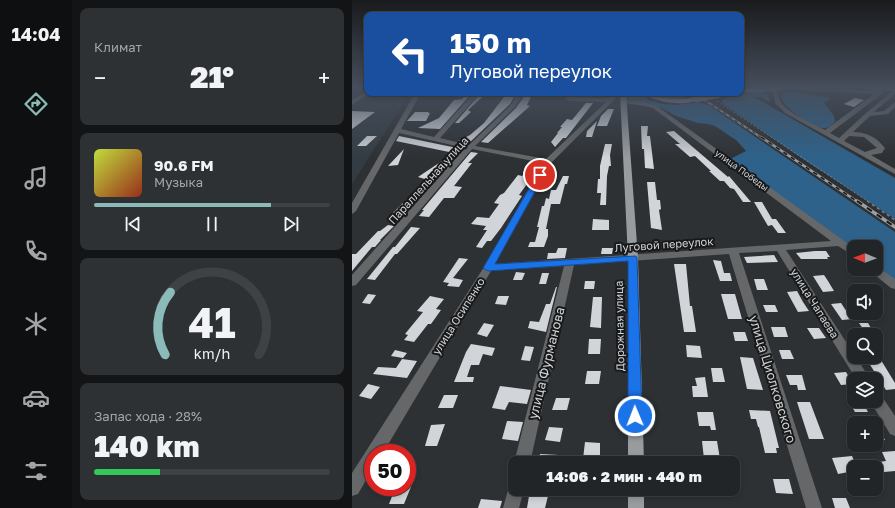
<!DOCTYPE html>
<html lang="ru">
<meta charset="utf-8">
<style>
body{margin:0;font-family:"Golos Text",sans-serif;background:#2e3133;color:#f1f3f6;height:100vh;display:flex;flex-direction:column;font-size:15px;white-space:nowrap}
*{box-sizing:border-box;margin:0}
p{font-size:13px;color:#a2a5a7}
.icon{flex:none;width:22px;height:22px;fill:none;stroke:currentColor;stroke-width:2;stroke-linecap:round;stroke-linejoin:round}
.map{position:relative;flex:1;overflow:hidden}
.drawer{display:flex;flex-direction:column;gap:8px;padding:8px;background:#131415;width:280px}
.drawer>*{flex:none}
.guide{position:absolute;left:12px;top:12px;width:380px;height:84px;border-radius:8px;box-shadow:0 2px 6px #0003,0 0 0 1px #3f4244;background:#1a4fa0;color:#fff;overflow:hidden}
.needle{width:26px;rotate:271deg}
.buttons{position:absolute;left:495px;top:240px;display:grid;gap:8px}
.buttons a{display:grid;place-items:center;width:36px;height:36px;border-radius:8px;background:#222527;box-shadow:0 2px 6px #0003,0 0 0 1px #3f4244;font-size:20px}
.speed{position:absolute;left:12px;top:444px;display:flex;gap:8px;font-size:20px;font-weight:700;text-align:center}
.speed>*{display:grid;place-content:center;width:52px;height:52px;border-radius:50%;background:#222527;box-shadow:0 2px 6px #0003,0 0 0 1px #3f4244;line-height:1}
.speed .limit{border:6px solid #d22;background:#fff;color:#111}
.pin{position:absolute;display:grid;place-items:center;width:34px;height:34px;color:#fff;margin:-17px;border:2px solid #fff;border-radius:50%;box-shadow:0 1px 4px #0007}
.me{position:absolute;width:44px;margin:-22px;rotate:359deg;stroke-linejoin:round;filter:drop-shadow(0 0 3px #0008)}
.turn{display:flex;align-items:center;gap:14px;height:84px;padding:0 20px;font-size:18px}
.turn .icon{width:52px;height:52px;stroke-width:2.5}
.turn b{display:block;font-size:28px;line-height:34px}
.big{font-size:30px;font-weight:800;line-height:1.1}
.drawer .widget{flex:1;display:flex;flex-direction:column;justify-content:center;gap:6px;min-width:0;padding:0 14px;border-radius:8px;background:#2e3133}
.drawer .dial{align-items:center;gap:0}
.dial svg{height:104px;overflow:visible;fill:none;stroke:#3f4244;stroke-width:7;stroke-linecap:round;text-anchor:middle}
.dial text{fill:#f1f3f6;stroke:none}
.song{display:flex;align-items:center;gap:12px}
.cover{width:48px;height:48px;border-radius:6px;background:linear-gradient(135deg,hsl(70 70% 55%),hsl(10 70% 35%))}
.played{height:4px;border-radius:2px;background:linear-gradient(90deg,#8bbbb9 75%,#3f4244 75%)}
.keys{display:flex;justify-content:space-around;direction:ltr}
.heat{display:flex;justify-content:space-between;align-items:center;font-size:22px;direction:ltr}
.charge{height:6px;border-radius:3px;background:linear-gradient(90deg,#34c759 28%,#3f4244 0)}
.trip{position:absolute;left:156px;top:456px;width:232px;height:40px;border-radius:8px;background:#222527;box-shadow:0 2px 6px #0003,0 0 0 1px #3f4244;font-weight:800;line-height:40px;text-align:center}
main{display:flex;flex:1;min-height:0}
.dock{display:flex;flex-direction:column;width:72px;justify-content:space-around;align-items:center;background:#0e0f10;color:#a2a5a7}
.dock .icon{width:28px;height:28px}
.dock .on{color:#8bbbb9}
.dock b{font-size:18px;color:#f1f3f6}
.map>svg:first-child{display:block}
.built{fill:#343c43}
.forest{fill:#2e628a}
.building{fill:#d1d5d9}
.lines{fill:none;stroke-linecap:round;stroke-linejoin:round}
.path-far1{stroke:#7b7d80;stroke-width:1;stroke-dasharray:2 2;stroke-linecap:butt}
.path{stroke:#7b7d80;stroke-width:1.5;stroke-dasharray:3 3;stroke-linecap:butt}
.minor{fill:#656769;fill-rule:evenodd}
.major{fill:#989c9f;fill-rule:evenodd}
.rail-far2-casing{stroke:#9c9fa1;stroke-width:2}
.rail-far1-casing{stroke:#9c9fa1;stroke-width:2.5}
.rail-casing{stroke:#9c9fa1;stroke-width:3.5}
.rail-far2{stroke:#18191a;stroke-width:1;stroke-dasharray:3.5;stroke-linecap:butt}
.rail-far1{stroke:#18191a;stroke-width:1.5;stroke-dasharray:4.5;stroke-linecap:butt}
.rail{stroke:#18191a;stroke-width:2;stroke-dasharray:6;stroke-linecap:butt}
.major-bridge{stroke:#989c9f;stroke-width:6}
.route{fill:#1a73e8;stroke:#114b97}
.labels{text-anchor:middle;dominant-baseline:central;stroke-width:4;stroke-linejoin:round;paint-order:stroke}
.far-street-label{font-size:9px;fill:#d1d3d5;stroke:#18191a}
.street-label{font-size:11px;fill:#d1d3d5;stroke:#18191a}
.near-street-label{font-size:13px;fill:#d1d3d5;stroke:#18191a}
</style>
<main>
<nav class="dock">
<b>14:04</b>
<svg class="icon on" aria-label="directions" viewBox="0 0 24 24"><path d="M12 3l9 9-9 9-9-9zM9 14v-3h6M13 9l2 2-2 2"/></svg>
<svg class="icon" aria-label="music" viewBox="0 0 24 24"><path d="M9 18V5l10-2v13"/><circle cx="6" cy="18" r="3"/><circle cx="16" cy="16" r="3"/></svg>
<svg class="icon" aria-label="phone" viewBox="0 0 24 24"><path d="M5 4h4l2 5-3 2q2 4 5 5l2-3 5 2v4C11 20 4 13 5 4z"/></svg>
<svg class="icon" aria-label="climate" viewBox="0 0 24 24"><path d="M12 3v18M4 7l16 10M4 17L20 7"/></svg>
<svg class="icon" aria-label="car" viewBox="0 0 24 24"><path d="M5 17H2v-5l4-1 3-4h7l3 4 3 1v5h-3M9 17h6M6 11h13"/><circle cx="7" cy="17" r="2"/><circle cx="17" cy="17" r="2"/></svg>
<svg class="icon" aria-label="filters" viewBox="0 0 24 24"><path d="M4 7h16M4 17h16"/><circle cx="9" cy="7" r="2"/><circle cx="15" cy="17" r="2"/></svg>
</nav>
<section class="drawer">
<div class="widget"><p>Климат</p>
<div class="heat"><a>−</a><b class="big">21°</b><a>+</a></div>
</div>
<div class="widget">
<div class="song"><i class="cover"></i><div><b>90.6 FM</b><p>Музыка</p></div></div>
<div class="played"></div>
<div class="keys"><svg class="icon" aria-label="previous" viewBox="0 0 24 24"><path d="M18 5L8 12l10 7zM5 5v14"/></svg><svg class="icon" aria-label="pause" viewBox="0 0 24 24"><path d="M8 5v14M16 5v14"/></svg><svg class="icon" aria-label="next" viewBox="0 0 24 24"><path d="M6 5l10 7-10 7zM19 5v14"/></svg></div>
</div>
<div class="widget dial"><svg viewBox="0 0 100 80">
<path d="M14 69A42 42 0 1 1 86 69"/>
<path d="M14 69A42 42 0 0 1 18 21" stroke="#8bbbb9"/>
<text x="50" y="56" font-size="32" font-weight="700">41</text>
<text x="50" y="72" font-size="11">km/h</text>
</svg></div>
<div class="widget"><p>Запас хода · 28%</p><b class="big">140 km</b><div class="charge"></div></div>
</section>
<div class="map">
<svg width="543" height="508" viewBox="0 0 543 508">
<rect width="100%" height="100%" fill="#2e3134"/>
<path class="built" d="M17,93H58L0,184V106Z"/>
<path class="forest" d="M440,91L478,98V99L472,103L482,116L483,122C479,125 476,129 470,128C458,126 431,108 429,96L433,92Z
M403,92H408L416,95L418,102L409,97H402L543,178V219L448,157L370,103V100L376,97Z
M274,93H287L296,100L311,104L324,105L347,102L358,106L543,232V282L524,269V247H502V255L378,159L394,151L384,140L363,126L356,124L346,123L324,116L310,108L275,99Z
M300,93H333L336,96C326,103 310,99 300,93Z"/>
<path class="building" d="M116,93H120L88,129L66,128L87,118L102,100L110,99Z
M129,93H135L116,110L119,112L107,123H103Z
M173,95H180L175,105L178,106L136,143L129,142L164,108Z
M152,97H162L158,104L117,143L106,141L118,135L132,123Z
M503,98L512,100L502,107L492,104Z
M234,103H241L214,138H211L203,147L199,142L206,133H205L210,127H208L215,119L220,120Z
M256,109H262L255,126H245L249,116Z
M0,111L23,112L0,129Z
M63,112H77L76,113H78L74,121H55Z
M245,121L240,137H234L235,131Z
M289,126H296L295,136H298L302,169L293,168L292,149H290Z
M322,131L376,177L377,176L399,202H391L382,189L378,188L372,181H368L357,171H359L343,156L338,157L323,144H328L314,132Z
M15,136H25L14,146H5Z
M47,136L110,149L52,215L40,214L51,203H55L61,197L63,198L73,186L68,185L76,180L66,177L102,153L44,141Z
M253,144H260L258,155L259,166H257L255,176L254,205H248L249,193H245L246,179H248V166Z
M52,149L46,165L36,166Z
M119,152L126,153L116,163H120L102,186L110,187L102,198H92L77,217L67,216L72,210H70Z
M178,168L185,169L174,184H175L167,195L170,196L149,228L139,241H135L130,248L124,247L135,230H131L134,226L119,224L125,217L137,218L147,204L142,203L148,195L152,193L166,175L170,176Z
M211,176H217L215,184H213L208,204H199L194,229H196V236L192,247H176L178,242H183L187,227H185L190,206H192L194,198L197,199L199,190H204Z
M295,182H303L305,200H308L309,209L307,210L310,230L299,228Z
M402,202H410L420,219H424L434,233H426L420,225L416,226Z
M241,219L257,220V230H240Z
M36,225L42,226L28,240H29L23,247H20L0,271V254H4L26,231H28Z
M59,227L68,228L45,254H43L23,280L15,279L41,247H43Z
M206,248H215L213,258L195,259L196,253H204Z
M250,248H261L260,254H249Z
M463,251H474L478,257H475L476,259H449L444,253Z
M422,255L426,262L395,263L392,257Z
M107,258L116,259L101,278L111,280L107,287L95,286L97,283L91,282Z
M361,260L369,261L372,273H378L380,281H368Z
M322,264H334L338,306H340L344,332H332Z
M164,272L173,273L170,280H161Z
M190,273H197L194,284H187Z
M472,275L476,281L482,291L471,292L461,276Z
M402,279H412L416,290H405Z
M233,281H243L242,289H232Z
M204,287H205L194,332L176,328L178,321L187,322L194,304H198Z
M445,291L451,302L457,311L446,312L435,292Z
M16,294L24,295L18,304L10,303Z
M369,294H383L390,319H376Z
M78,296L92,299L84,309L89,310L79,324H76L62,342L52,340L56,335L53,334L71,312L65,311Z
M146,296H157L154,305L143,304Z
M241,297H250L249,328L238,327Z
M489,303L495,312L501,319L490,320L479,304Z
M411,305H423L426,312H414Z
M132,323L142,325L135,337L125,334Z
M507,323H516L522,333H514Z
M419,327H433L436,337H422Z
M455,328H467L474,338L462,339Z
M381,332H393L396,341H383Z
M237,339H249L248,354H236Z
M119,344L143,348L140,356L131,354L127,365H119L115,377H122L121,382H102L114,352Z
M334,345L348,346L350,358L335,357Z
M173,346L182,347L178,361L169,360Z
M43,350L55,353L51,358L39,356Z
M427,350H438L442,359H430Z
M524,352L543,383V389L534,390L515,360L524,359Z
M388,357L401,358L411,390L395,389Z
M50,359L65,361L55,378L21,374L26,367L44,368Z
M359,368H370L373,382H361Z
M235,371H249L247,384H233Z
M494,372L501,384L489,385L482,373Z
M434,375H450L454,390H446L445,385H438Z
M353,377L356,397H341L340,386H345L343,378Z
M16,384L28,387L19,399L7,396Z
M148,386L179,390L175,404L157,402L153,410L140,408Z
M92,395H106L101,408H86Z
M204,398H218L215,410H200Z
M497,401H510L516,412H503Z
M445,402H458L472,439H457Z
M397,410L418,411L427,448H424L425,453H413L407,427H406L404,419H399Z
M345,412H361L364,430H359L358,426H347Z
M155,421L171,422L166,441L150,439Z
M93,424L85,446H73L79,425Z
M524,424L533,440L524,441Z
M197,427L211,428L208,442L193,440Z
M350,441H365L368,459H352Z
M233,442L248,443V459H231Z
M543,451V471L532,472L527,462L534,461L530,452Z
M188,454L207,455L206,463H186Z
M500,456L505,467H502V471L486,474L480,458Z
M55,477H63L52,504H37L43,489H50L51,487H55Z
M421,479H437L441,494L424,493Z
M231,489H246V497L230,496Z
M188,491L197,492L193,508H175L177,496H186Z
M480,498H494L498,508H483Z
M129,499L150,501L148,508H126Z"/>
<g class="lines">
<path class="path-far1" d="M365,101L517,202"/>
<path class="path" d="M515,201L543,220"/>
<path class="minor" d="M432,87L531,91V93L478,133L487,138L514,113L543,89V94L522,112L532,111L543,102V107L536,114L518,116L501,132C515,132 524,137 533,148L530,153L519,155L543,169V174L433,113L423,103L421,93L417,89L422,88C428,94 426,100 431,105C442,116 459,123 473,130L522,94L435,89ZM497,136L512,137L525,148L513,152L492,141Z
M15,91V93H18L17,94L0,105V100Z
M63,93H69L49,129L82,137L122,93H128L88,138L117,145L159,105L166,93H172L163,107L123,146L194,159L254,102L217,101L214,99L216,93H222L220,97L257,98L263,93H273L267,95L199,163L143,264L479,241L301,108L288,105L270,103V101L272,100L288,101L305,106L502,248V256L486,246L434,250L502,354V357H504L518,379H504L425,251L387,253L470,508H454L377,254L222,265L178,463H163V465L162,463L212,266L139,271L31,453H21V468L6,494L0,496V473L132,267L191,163L120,149L4,285L0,286V275L113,148L47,133L4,211L0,214V203Z
M524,266L543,279V289L539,288L519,272L518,269H524Z
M524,393L529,395L543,416V436L538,434L518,401H524Z
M163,481V489H172L167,508H151L158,483Z"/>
<path class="major" d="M409,87L427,88L438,87C429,93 402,91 389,93V89Z
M510,87H543V91L513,89Z
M268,93H274L286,258L292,463H276V258Z
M292,93C300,93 304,96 311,98C322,100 333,99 344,97L347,99C334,107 303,103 292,93Z
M366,93H383L364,96L363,95Z
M276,489H292V508H276Z"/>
<defs>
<path id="rail-far2" d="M342,93L410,138"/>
<path id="rail-far1" d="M409,137L506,202"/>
<path id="rail" d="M505,201L543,227"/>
</defs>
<use href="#rail-far2" class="rail-far2-casing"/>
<use href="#rail-far1" class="rail-far1-casing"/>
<use href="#rail" class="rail-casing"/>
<use href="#rail-far2" class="rail-far2"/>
<use href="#rail-far1" class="rail-far1"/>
<use href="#rail" class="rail"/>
<path class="major-bridge" d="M344,99L366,95"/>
</g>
<linearGradient id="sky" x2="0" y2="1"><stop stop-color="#191b1d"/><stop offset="0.55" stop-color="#464e5c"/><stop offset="1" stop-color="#464e5c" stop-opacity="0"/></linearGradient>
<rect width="543" height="158" fill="url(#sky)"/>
<path class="route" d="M188,173L192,175L143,264L284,256L285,258L290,416L288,420L283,422L278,420L276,416V261L136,271L131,268L185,175Z"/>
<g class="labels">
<g class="far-street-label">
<text transform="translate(390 170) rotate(36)">улица Победы</text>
</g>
<g class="street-label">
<text transform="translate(76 180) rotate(-48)">Параллельная улица</text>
<text transform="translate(312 244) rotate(-4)">Луговой переулок</text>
<text transform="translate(463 303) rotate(58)">улица Чапаева</text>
<text transform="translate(106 316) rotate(-58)">улица Осипенко</text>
<text transform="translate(267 326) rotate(-91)">Дорожная улица</text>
</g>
<g class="near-street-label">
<text transform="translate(194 363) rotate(-76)">улица Фурманова</text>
<text transform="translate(421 379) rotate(73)">улица Циолковского</text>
</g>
</g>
</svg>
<div class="buttons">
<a><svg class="needle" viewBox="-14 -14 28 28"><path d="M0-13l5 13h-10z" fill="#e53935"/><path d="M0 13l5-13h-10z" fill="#a2a5a7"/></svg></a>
<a><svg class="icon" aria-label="sound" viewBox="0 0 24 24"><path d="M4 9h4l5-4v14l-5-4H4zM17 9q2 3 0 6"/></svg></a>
<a><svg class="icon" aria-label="search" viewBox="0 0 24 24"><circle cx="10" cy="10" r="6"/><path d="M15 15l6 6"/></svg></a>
<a><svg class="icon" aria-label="layers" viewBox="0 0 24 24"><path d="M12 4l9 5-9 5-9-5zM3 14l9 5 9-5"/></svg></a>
<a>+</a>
<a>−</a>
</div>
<div class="speed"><div class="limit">50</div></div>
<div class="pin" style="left:188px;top:175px;background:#d93025"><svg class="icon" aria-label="arrive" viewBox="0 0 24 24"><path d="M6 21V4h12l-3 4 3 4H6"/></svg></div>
<svg class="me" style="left:283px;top:416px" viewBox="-20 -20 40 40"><circle r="17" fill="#1a73e8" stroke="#fff" stroke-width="3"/><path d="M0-11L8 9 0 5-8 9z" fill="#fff"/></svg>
<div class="trip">14:06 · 2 мин · 440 m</div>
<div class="guide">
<div class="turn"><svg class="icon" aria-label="left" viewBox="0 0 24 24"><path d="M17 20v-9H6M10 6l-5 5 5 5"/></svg><div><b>150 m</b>Луговой переулок</div></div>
</div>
</div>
</main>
